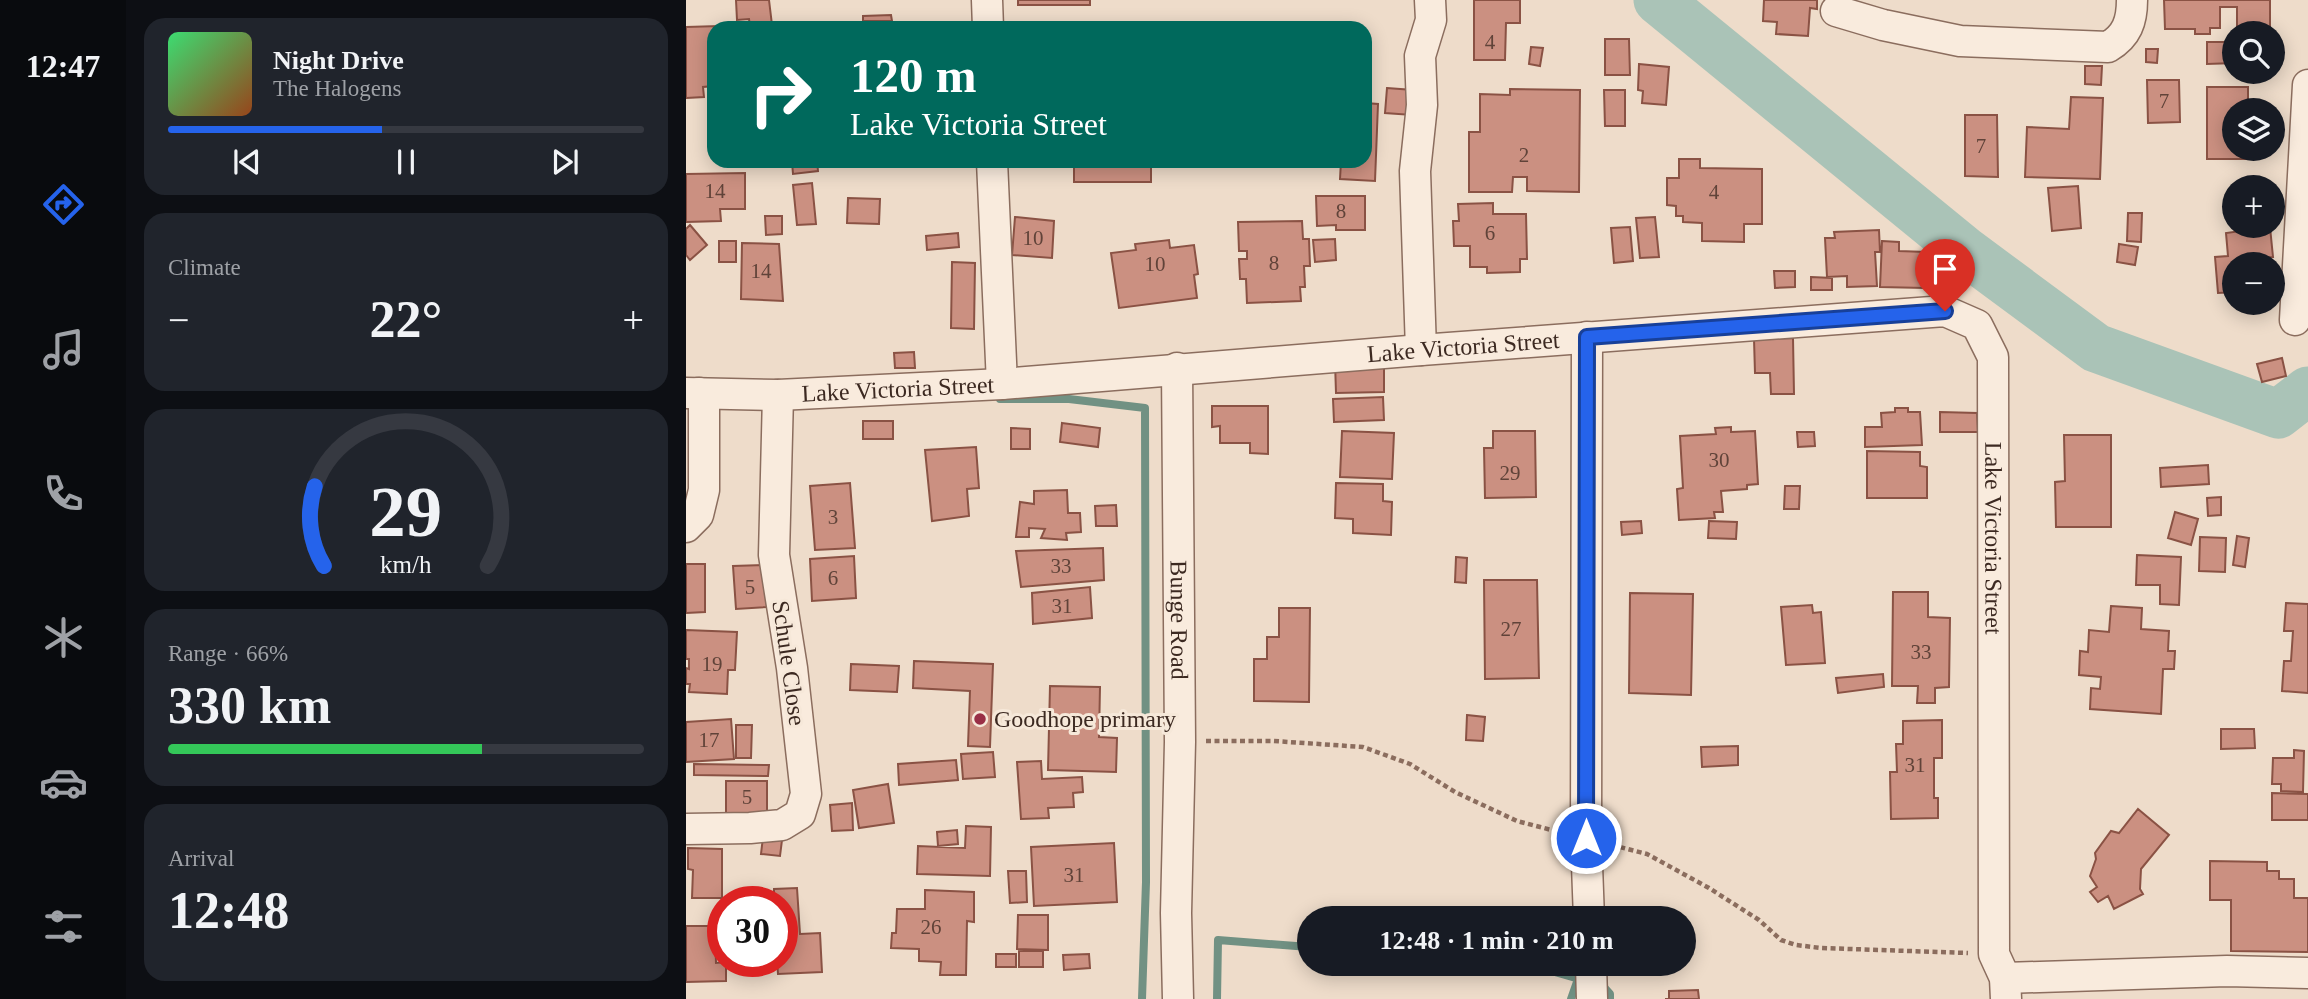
<!DOCTYPE html>
<meta charset="utf-8">
<style>
body{margin:0;font-family:"Times New Roman",serif;background:#20242c;color:#f1f3f6;height:100vh;display:flex;flex-direction:column;font-size:26px;white-space:nowrap}
*{box-sizing:border-box;margin:0}
p{font-size:23px;color:#9ea1a6}
.icon{flex:none;width:38px;height:38px;fill:none;stroke:currentColor;stroke-width:2;stroke-linecap:round;stroke-linejoin:round}
.map{position:relative;flex:1;overflow:hidden}
.drawer{display:flex;flex-direction:column;gap:18px;padding:18px;background:#0d0f14;width:560px}
.drawer>*{flex:none}
.guide{position:absolute;left:21px;top:21px;width:665px;height:147px;border-radius:21px;box-shadow:0 4px 18px #0003;background:#00695c;color:#fff;overflow:hidden}
.fabs{position:absolute;left:1536px;top:21px;display:grid;gap:14px}
.fabs a{display:grid;place-items:center;width:63px;height:63px;border-radius:50%;background:#171b24;box-shadow:0 4px 18px #0003;font-size:35px}
.speed{position:absolute;left:21px;top:886px;display:flex;gap:14px;font-size:35px;font-weight:700;text-align:center}
.speed>*{display:grid;place-content:center;width:91px;height:91px;border-radius:50%;background:#171b24;box-shadow:0 4px 18px #0003;line-height:1}
.speed .limit{border:10px solid #d22;background:#fff;color:#111}
.pin{position:absolute;display:grid;place-items:center;width:60px;height:60px;color:#fff;margin:-72px -30px;border-radius:50% 50% 50% 0;rotate:-45deg;box-shadow:0 0 7px #0007}
.pin .icon{rotate:45deg}
.me{position:absolute;width:77px;margin:-38px;rotate:0deg;stroke-linejoin:round;filter:drop-shadow(0 0 5px #0008)}
.turn{display:flex;align-items:center;gap:24px;height:147px;padding:0 28px;font-size:32px}
.turn .icon{width:91px;height:91px;stroke-width:2.5}
.turn b{display:block;font-size:49px;line-height:60px}
.big{font-size:52px;font-weight:700;line-height:1.1}
.drawer .widget{flex:1;display:flex;flex-direction:column;justify-content:center;gap:10px;min-width:0;padding:0 24px;border-radius:21px;background:#20242c}
.drawer .dial{align-items:center;gap:0}
.dial svg{height:182px;overflow:visible;fill:none;stroke:#363941;stroke-width:7;stroke-linecap:round;text-anchor:middle}
.dial text{fill:#f1f3f6;stroke:none}
.song{display:flex;align-items:center;gap:21px}
.cover{width:84px;height:84px;border-radius:10px;background:linear-gradient(135deg,hsl(140 70% 55%),hsl(20 70% 35%))}
.played{height:7px;border-radius:4px;background:linear-gradient(90deg,#2563eb 45%,#363941 45%)}
.keys{display:flex;justify-content:space-around;direction:ltr}
.heat{display:flex;justify-content:space-between;align-items:center;font-size:38px;direction:ltr}
.charge{height:10px;border-radius:5px;background:linear-gradient(90deg,#34c759 66%,#363941 0)}
.trip{position:absolute;left:611px;top:906px;width:399px;height:70px;border-radius:35px;background:#171b24;box-shadow:0 4px 18px #0003;font-weight:700;line-height:70px;text-align:center}
main{display:flex;flex:1;min-height:0}
.tab-bar{display:flex;flex-direction:column;width:126px;justify-content:space-around;align-items:center;background:#090b0e;color:#9ea1a6}
.tab-bar .icon{width:49px;height:49px}
.tab-bar .active{color:#2563eb}
.tab-bar b{font-size:32px;color:#f1f3f6}
.map>svg:first-child{display:block}
.lines{fill:none;stroke-linecap:round;stroke-linejoin:round}
.stream{stroke:#719183;stroke-width:8}
.river{stroke:#aac3b7;stroke-width:49}
.building{fill:#cb9081;stroke:#8a5244;stroke-width:2}
.minor-casing{stroke:#8b6d5e;stroke-width:33}
.path{stroke:#8b6d5e;stroke-width:4.5;stroke-dasharray:5 3.5;stroke-linecap:butt}
.minor{stroke:#f9ebdd;stroke-width:30}
.route-casing{stroke:#184099;stroke-width:18}
.route{stroke:#2563eb;stroke-width:12}
.poi-dot{fill:#992f46;stroke:#f6e8d9;stroke-width:2.5}
.labels{text-anchor:middle;dominant-baseline:central;stroke-width:6;stroke-linejoin:round;paint-order:stroke}
.number-label{font-size:21px;fill:#604339}
.street-label{font-size:24px;fill:#3c2921;stroke:#f6e8d9}
.poi-label{font-size:24px;fill:#3c2921;stroke:#f6e8d9;text-anchor:start}
</style>
<main>
<nav class="tab-bar">
<b>12:47</b>
<svg class="icon active" aria-label="directions" viewBox="0 0 24 24"><path d="M12 3l9 9-9 9-9-9zM9 14v-3h6M13 9l2 2-2 2"/></svg>
<svg class="icon" aria-label="music" viewBox="0 0 24 24"><path d="M9 18V5l10-2v13"/><circle cx="6" cy="18" r="3"/><circle cx="16" cy="16" r="3"/></svg>
<svg class="icon" aria-label="phone" viewBox="0 0 24 24"><path d="M5 4h4l2 5-3 2q2 4 5 5l2-3 5 2v4C11 20 4 13 5 4z"/></svg>
<svg class="icon" aria-label="climate" viewBox="0 0 24 24"><path d="M12 3v18M4 7l16 10M4 17L20 7"/></svg>
<svg class="icon" aria-label="car" viewBox="0 0 24 24"><path d="M5 17H2v-5l4-1 3-4h7l3 4 3 1v5h-3M9 17h6M6 11h13"/><circle cx="7" cy="17" r="2"/><circle cx="17" cy="17" r="2"/></svg>
<svg class="icon" aria-label="filters" viewBox="0 0 24 24"><path d="M4 7h16M4 17h16"/><circle cx="9" cy="7" r="2"/><circle cx="15" cy="17" r="2"/></svg>
</nav>
<section class="drawer">
<div class="widget">
<div class="song"><i class="cover"></i><div><b>Night Drive</b><p>The Halogens</p></div></div>
<div class="played"></div>
<div class="keys"><svg class="icon" aria-label="previous" viewBox="0 0 24 24"><path d="M18 5L8 12l10 7zM5 5v14"/></svg><svg class="icon" aria-label="pause" viewBox="0 0 24 24"><path d="M8 5v14M16 5v14"/></svg><svg class="icon" aria-label="next" viewBox="0 0 24 24"><path d="M6 5l10 7-10 7zM19 5v14"/></svg></div>
</div>
<div class="widget"><p>Climate</p>
<div class="heat"><a>−</a><b class="big">22°</b><a>+</a></div>
</div>
<div class="widget dial"><svg viewBox="0 0 100 80">
<path d="M14 69A42 42 0 1 1 86 69"/>
<path d="M14 69A42 42 0 0 1 10 34" stroke="#2563eb"/>
<text x="50" y="56" font-size="32" font-weight="700">29</text>
<text x="50" y="72" font-size="11">km/h</text>
</svg></div>
<div class="widget"><p>Range · 66%</p><b class="big">330 km</b><div class="charge"></div></div>
<div class="widget"><p>Arrival</p><b class="big">12:48</b></div>
</section>
<div class="map">
<svg width="1622" height="999" viewBox="0 0 1622 999">
<rect width="100%" height="100%" fill="#eedcca"/>
<g class="lines">
<path class="stream" d="M314,399H383L459,408L460,882L456,999
M841,964L900,981
M916,985L924,994V999
M531,999L532,940L623,947
M885,999L892,979"/>
<path class="river" d="M972,0L1279,251L1410,348L1592,414L1622,391"/>
</g>
<path class="building" d="M50,0H83L86,25L64,26L63,19L51,20Z
M332,0H404V5H332Z
M788,0H834V23H820L819,60H788Z
M1078,0H1131V9L1124,8L1122,36L1090,34L1091,22L1077,21Z
M1478,0H1584V33H1551V7H1534V28H1524V34H1509V29H1479Z
M205,15L206,21H177V16Z
M33,26V28H28V86L17,87L18,97L0,98V27Z
M919,39H943L944,75H919Z
M1521,42H1548L1549,63L1521,64Z
M845,47L857,48L854,66L843,64Z
M1460,49H1472L1471,63L1460,62Z
M953,64L983,67L980,105L956,103L957,91L952,90Z
M1399,66H1416L1415,85L1399,84Z
M1461,80H1493L1494,122L1462,123Z
M1521,87H1562V110H1549V149H1562V159H1521Z
M701,88L727,90L726,115L699,113Z
M824,89L894,90L893,192L841,191V177H827L826,192H783V132H794V94L824,95Z
M918,90H939V126H919Z
M1385,97L1417,98L1414,179L1339,177L1341,127L1383,129Z
M679,103L692,104L689,181L654,179L655,161H679Z
M1279,115H1311L1312,177L1279,176Z
M993,159H1014V168L1076,169V224H1058V242L1016,241V223L997,222V216H990V206L981,205V178H993Z
M131,161L132,171L107,174L106,162Z
M388,161H465V182H388Z
M59,173V209H34L35,221L0,222V174Z
M126,183L130,224L111,225L107,185Z
M1392,186L1395,228L1366,231L1362,188Z
M630,196H679V230H650V225L631,226Z
M162,198L194,199L193,224L161,223Z
M807,203V214H840L841,259H834V272L801,273V267H784V246H768L767,221H773L772,204Z
M1442,213H1456L1455,242L1441,241Z
M79,216H96V234L80,235Z
M329,217L368,221L366,258L326,255Z
M969,217L973,257L954,258L950,218Z
M616,221L617,239H623L624,266H618L619,287H614L615,301L561,303L560,279H554L553,259H561V251H553L552,222Z
M4,225L21,245L4,260L0,255V229Z
M944,227L947,261L928,263L925,228Z
M1584,227L1587,257L1567,258L1568,264H1549V292L1532,293L1529,257L1542,256L1540,233Z
M1193,230L1194,252H1189L1191,286L1161,287V276L1141,277L1139,238H1149L1148,232Z
M272,233L273,247L241,250L240,236Z
M649,239L650,260L629,262L627,240Z
M483,240L484,248L508,245L512,274L508,275L511,298L433,308L425,253L450,250L449,244Z
M33,241H50V262H33Z
M1196,241L1213,242V251L1240,252L1239,288L1194,287Z
M56,243L93,244L97,301L55,299Z
M1433,244L1452,247L1449,265L1431,262Z
M1248,254H1265L1264,287L1247,286Z
M266,262L289,263L288,329L265,328Z
M1088,271H1109V287L1089,288Z
M1125,277L1146,278V290H1125Z
M1107,338L1108,394H1085L1084,373H1069L1068,339Z
M228,352L229,368H209L208,353Z
M1596,358L1600,376L1576,382L1571,364Z
M649,362H698V392L650,393Z
M697,397L698,420L648,422L647,399Z
M526,406H582V454L564,453V443H534V426L526,427Z
M1209,408H1222V412H1234L1236,445L1179,447V427H1196L1195,413L1209,412Z
M1254,412L1291,413L1292,432H1254Z
M177,421H207V439H177Z
M376,423L414,428L412,447L374,442Z
M1045,427V432L1069,431L1072,484L1061,485V489L1035,491L1037,512H1028L1029,518L993,520L991,489L997,488L994,436L1030,434L1029,428Z
M325,428L344,429V449H325Z
M656,431L708,433L706,479L654,477Z
M807,431H849L850,497L799,498L798,448H807Z
M1111,432H1128L1129,446L1112,447Z
M1378,435H1425V527H1370L1369,482L1379,481Z
M290,447L293,488L281,489L283,516L246,521L239,450Z
M1181,451L1234,452V466L1241,467V498H1181Z
M1522,465L1523,484L1475,487L1474,468Z
M164,483L169,548L129,550L124,486Z
M650,483L697,484V501L706,502L705,535L667,533V519L649,518Z
M1099,486H1114L1113,509H1098Z
M381,490L382,513H394L395,532L380,533L381,540L355,538L359,529L343,528V537H330L334,502L348,504V491Z
M1535,497V515L1522,516L1521,498Z
M430,505L431,526H410L409,506Z
M1489,512L1512,519L1505,545L1482,538Z
M955,521L956,533L936,535L935,522Z
M1023,521L1051,522L1050,539L1022,538Z
M1551,536L1563,538L1559,567L1547,565Z
M1514,537L1540,538L1539,572L1513,571Z
M417,548L418,580L335,587L330,551Z
M1451,555L1495,557L1493,605L1474,604V585H1450Z
M168,556L170,598L126,601L124,559Z
M770,557L781,558L780,583L769,582Z
M0,564H19V612L0,613Z
M78,565L81,607L50,609L47,566Z
M798,580H851L853,678L799,679Z
M404,587L406,618L347,624L346,593Z
M1207,592H1242V617L1264,618L1263,687L1249,688V703H1231L1232,686H1206Z
M944,593L1007,594L1005,695L943,693Z
M1600,603L1622,604V693L1596,691L1598,661H1605L1607,631H1598Z
M1126,605L1127,613L1135,612L1139,663L1100,665L1095,607Z
M1425,606L1456,608L1455,629L1483,631L1482,651H1489L1488,669H1477L1475,714L1404,709L1405,688L1414,689L1415,677L1393,675L1394,651L1402,652L1403,630L1423,632Z
M593,608H624L623,702L568,701V659H581V637H593Z
M0,630L51,632L49,670H42L41,694L3,692L4,684H0V668L3,669V659H0Z
M228,661L307,664L304,747L282,746L284,691L227,688Z
M165,664L213,666L211,692L164,690Z
M1197,674L1198,687L1152,693L1150,678Z
M364,686L414,687L413,737L431,738L430,772L362,770Z
M781,715L799,717L797,741L780,740Z
M45,719L48,759L0,762V722Z
M1256,720V758H1248V798H1252V818L1205,819L1204,772H1211L1210,744H1217V721Z
M50,725H66L65,758H50Z
M1535,729H1568L1569,748L1535,749Z
M1052,746V765L1016,767L1015,747Z
M1608,750L1618,751L1617,792L1595,791V784H1586L1587,758H1608Z
M307,752L309,777L277,779L275,754Z
M270,760L272,780L213,785L212,764Z
M355,761L356,779L396,777L397,792L387,793L388,807L362,808L363,818L335,819L331,762Z
M8,764L83,765L82,776L8,775Z
M40,781H81V813L40,814Z
M202,784L208,823L173,828L167,790Z
M1586,793L1622,794V820H1586Z
M166,803L167,830L146,831L144,805Z
M1452,809L1483,835L1455,869L1454,889L1457,894L1428,909L1422,896L1412,902L1404,892L1411,887L1404,876L1410,859L1409,853L1425,831L1433,833Z
M280,826L305,827L304,876L231,874L232,846L279,848Z
M271,830L272,844L252,846L251,832Z
M77,837L96,840L94,856L75,854Z
M428,843L431,902L348,906L345,847Z
M2,848L36,849V898H6L7,870L2,869Z
M1524,861L1581,862V871H1593V879H1608V898H1622V952L1545,951V900H1524Z
M322,871H340L341,902L324,903Z
M111,888L114,934L134,933L136,972L92,974L91,961H96V901H88V889Z
M239,890L288,892V922L281,921L280,975H254L255,962L233,961V949L205,948L206,933H210L211,909H239Z
M332,915H362V950L331,949Z
M0,926H29L30,963L40,962V981L0,982Z
M333,951H357V967H333Z
M310,954H330V967H310Z
M403,954L404,968L378,970L377,955Z
M1012,990L1013,999H979H983V991Z"/>
<g class="lines">
<defs>
<g id="minor">
<path d="M301,0L302,28"/>
<path d="M1150,11L1197,25L1274,41L1422,47C1441,36 1446,21 1446,0"/>
<path d="M306,161L316,384"/>
<path d="M1609,320L1622,85"/>
<path d="M901,337L900,838L903,919"/>
<path d="M735,350L729,171L736,105L734,56L745,20L744,0"/>
<path id="s1" d="M491,368L494,742L490,913L492,999"/>
<path id="s2" d="M0,393L92,395L316,384L735,350L1259,311L1291,325L1307,357L1308,954L1319,978L1320,999"/>
<path d="M0,527L12,515L18,490V405L13,393"/>
<path d="M0,829L64,828L96,825L114,814L120,794L106,668L88,555L92,395"/>
<path d="M905,964L906,999"/>
<path d="M1319,978L1541,971L1622,973"/>
</g>
</defs>
<use href="#minor" class="minor-casing"/>
<path class="path" d="M520,741H588L677,747L724,764L769,792L831,821L873,832
M926,845L961,854L1023,888L1073,920L1095,940L1110,945L1135,948L1282,953"/>
<use href="#minor" class="minor"/>
</g>
<g class="lines">
<defs>
<path id="route" d="M900,838L901,337L1259,311"/>
</defs>
<use href="#route" class="route-casing"/>
<use href="#route" class="route"/>
</g>
<circle class="poi-dot" cx="294" cy="719" r="7"/>
<g class="labels">
<g class="number-label">
<text x="804" y="42">4</text>
<text x="1478" y="101">7</text>
<text x="1295" y="146">7</text>
<text x="838" y="155">2</text>
<text x="29" y="191">14</text>
<text x="1028" y="192">4</text>
<text x="655" y="211">8</text>
<text x="804" y="233">6</text>
<text x="347" y="238">10</text>
<text x="588" y="263">8</text>
<text x="469" y="264">10</text>
<text x="75" y="271">14</text>
<text x="1033" y="460">30</text>
<text x="824" y="473">29</text>
<text x="147" y="517">3</text>
<text x="375" y="566">33</text>
<text x="147" y="578">6</text>
<text x="64" y="587">5</text>
<text x="376" y="606">31</text>
<text x="825" y="629">27</text>
<text x="1235" y="652">33</text>
<text x="26" y="664">19</text>
<text x="23" y="740">17</text>
<text x="1229" y="765">31</text>
<text x="61" y="797">5</text>
<text x="388" y="875">31</text>
<text x="245" y="927">26</text>
</g>
<g class="street-label">
<text stroke="none"><textPath href="#s2" startOffset="779">Lake Victoria Street</textPath></text>
<text stroke="none"><textPath href="#s2" startOffset="212">Lake Victoria Street</textPath></text>
<text stroke="none"><textPath href="#s2" startOffset="1514">Lake Victoria Street</textPath></text>
<text stroke="none"><textPath href="#s1" startOffset="252">Bunge Road</textPath></text>
<text transform="translate(103 663) rotate(82)">Schule Close</text>
</g>
<g class="poi-label">
<text x="308" y="719">Goodhope primary</text>
</g>
</g>
</svg>
<div class="fabs">
<a><svg class="icon" aria-label="search" viewBox="0 0 24 24"><circle cx="10" cy="10" r="6"/><path d="M15 15l6 6"/></svg></a>
<a><svg class="icon" aria-label="layers" viewBox="0 0 24 24"><path d="M12 4l9 5-9 5-9-5zM3 14l9 5 9-5"/></svg></a>
<a>+</a>
<a>−</a>
</div>
<div class="speed"><div class="limit">30</div></div>
<div class="pin" style="left:1259px;top:311px;background:#d93025"><svg class="icon" aria-label="arrive" viewBox="0 0 24 24"><path d="M6 21V4h12l-3 4 3 4H6"/></svg></div>
<svg class="me" style="left:900px;top:838px" viewBox="-20 -20 40 40"><circle r="17" fill="#2563eb" stroke="#fff" stroke-width="3"/><path d="M0-11L8 9 0 5-8 9z" fill="#fff"/></svg>
<div class="trip">12:48 · 1 min · 210 m</div>
<div class="guide">
<div class="turn"><svg class="icon" aria-label="right" viewBox="0 0 24 24"><path d="M7 20v-9h11M14 6l5 5-5 5"/></svg><div><b>120 m</b>Lake Victoria Street</div></div>
</div>
</div>
</main>
